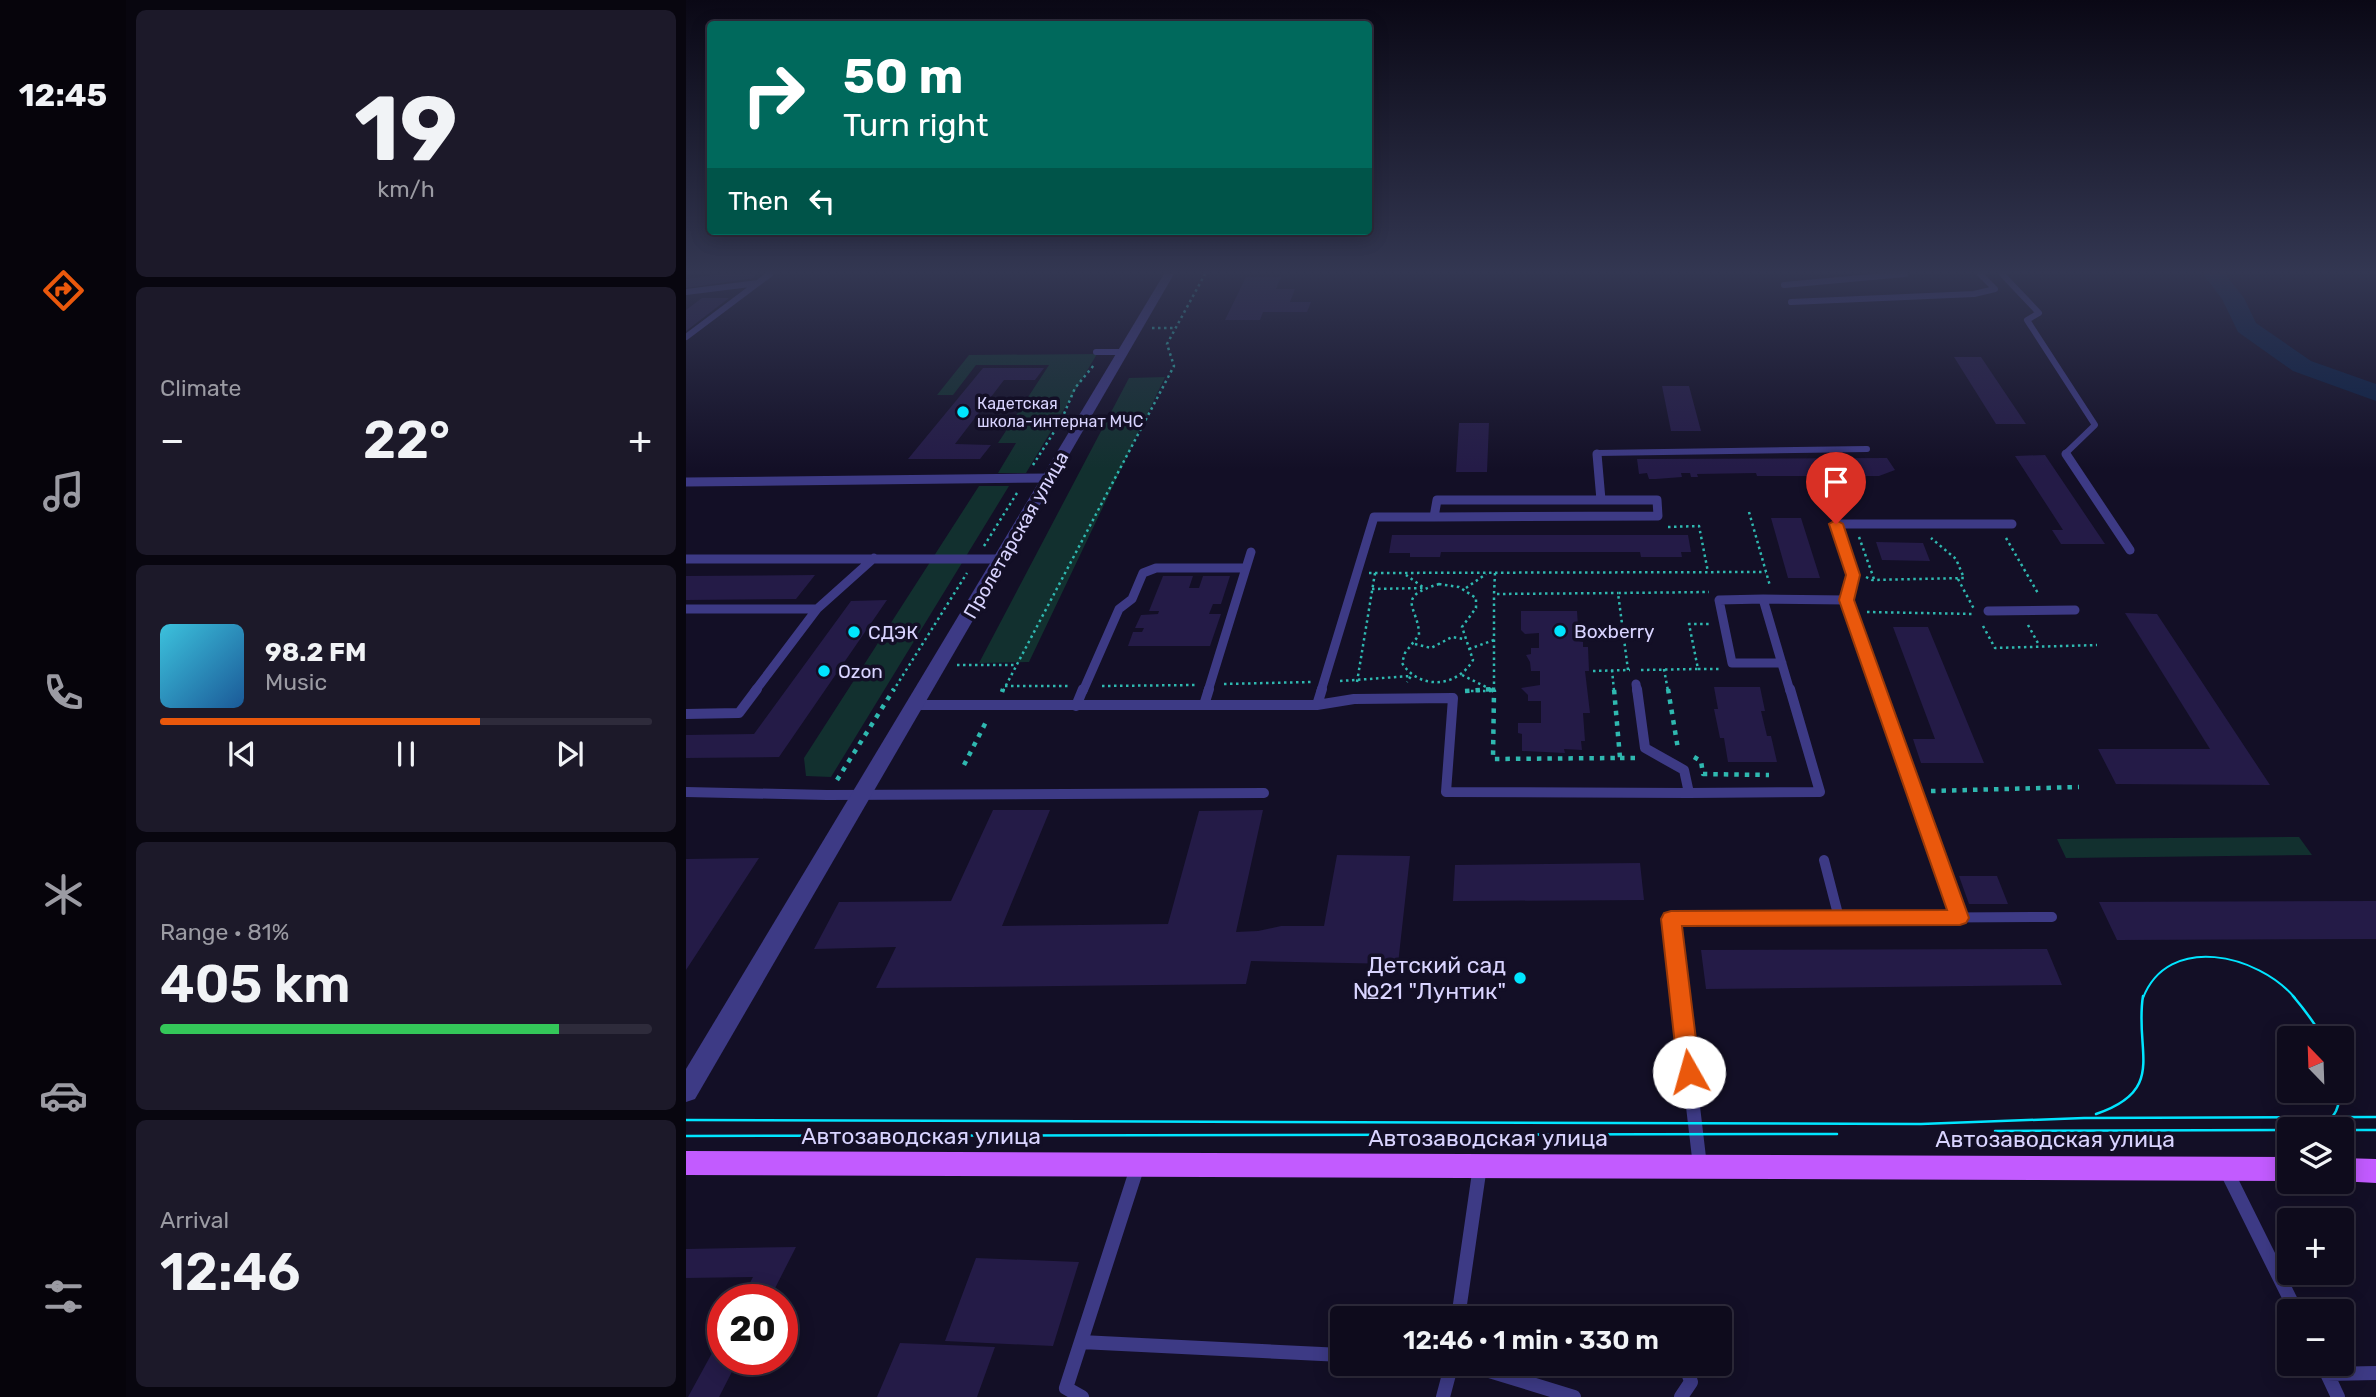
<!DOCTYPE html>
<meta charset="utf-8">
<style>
body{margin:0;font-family:Rubik,sans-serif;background:#1c1929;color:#f1f3f6;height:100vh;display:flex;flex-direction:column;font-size:26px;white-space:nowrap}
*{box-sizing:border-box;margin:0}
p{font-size:23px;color:#9b9ba3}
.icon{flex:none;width:38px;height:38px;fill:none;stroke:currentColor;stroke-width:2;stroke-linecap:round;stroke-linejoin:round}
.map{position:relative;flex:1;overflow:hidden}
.drawer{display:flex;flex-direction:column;gap:10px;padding:10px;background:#08060f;width:560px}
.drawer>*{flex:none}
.top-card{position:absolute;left:21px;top:21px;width:665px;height:214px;border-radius:7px;box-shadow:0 4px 18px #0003,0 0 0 2px #2e2b3b;background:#00695c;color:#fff;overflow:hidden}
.needle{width:46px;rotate:337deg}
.controls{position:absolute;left:1591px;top:1026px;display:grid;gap:14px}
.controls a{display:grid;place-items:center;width:77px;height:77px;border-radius:7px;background:#0e0b1c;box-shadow:0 4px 18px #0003,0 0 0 2px #2e2b3b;font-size:35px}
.speed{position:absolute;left:21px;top:1284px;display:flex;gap:14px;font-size:35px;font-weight:700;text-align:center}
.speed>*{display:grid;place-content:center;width:91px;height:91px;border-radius:50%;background:#0e0b1c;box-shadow:0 4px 18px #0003,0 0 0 2px #2e2b3b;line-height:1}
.speed .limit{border:10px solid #d22;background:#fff;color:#111}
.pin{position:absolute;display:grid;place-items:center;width:60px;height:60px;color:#fff;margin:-72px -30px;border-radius:50% 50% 50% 0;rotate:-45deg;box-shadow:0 0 7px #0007}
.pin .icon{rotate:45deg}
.me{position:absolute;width:77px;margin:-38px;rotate:353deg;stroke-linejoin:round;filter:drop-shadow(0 0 5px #0008)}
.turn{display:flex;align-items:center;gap:24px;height:147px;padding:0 21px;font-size:32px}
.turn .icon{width:91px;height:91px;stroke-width:2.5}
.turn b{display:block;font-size:49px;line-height:60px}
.then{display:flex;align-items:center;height:66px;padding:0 21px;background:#0003;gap:14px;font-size:26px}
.big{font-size:52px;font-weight:600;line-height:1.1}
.drawer .tile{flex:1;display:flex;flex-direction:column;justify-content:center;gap:10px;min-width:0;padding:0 24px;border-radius:10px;background:#1c1929}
.drawer .dial{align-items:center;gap:0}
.dial b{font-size:91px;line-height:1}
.song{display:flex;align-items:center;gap:21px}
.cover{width:84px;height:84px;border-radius:10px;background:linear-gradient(135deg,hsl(190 70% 55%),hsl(210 70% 35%))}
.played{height:7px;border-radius:4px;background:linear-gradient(90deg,#ea580c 65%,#2e2b3b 65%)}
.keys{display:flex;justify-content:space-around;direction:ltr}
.heat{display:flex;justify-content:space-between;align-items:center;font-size:38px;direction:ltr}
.charge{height:10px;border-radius:5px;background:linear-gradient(90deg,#34c759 81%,#2e2b3b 0)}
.trip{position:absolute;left:644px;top:1306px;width:402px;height:70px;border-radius:7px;background:#0e0b1c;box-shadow:0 4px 18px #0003,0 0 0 2px #2e2b3b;font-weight:600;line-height:70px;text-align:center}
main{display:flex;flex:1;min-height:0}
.tab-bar{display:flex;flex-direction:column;width:126px;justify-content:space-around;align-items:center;background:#06040b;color:#9b9ba3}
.tab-bar .icon{width:49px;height:49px}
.tab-bar .current{color:#ea580c}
.tab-bar b{font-size:32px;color:#f1f3f6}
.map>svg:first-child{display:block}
.green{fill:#12302f}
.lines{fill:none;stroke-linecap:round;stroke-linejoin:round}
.river{fill:#0a1f44;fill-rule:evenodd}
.building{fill:#241b47}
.path-far1{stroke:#2fb8b0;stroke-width:2.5;stroke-dasharray:2.5 3.5;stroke-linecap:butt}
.path{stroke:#2fb8b0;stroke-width:4.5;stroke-dasharray:4.5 6;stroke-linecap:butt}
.service-far3{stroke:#3d3a85;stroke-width:6}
.service-far2{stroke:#3d3a85;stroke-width:9}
.service-far1{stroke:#3d3a85;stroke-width:10}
.service{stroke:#3d3a85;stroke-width:14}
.tertiary{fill:#3d3a85;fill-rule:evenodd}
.primary{fill:#c25bff;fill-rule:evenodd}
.tram-far1{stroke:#00e5ff;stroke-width:2}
.tram{stroke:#00e5ff;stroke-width:2.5}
.route{fill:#ea580c;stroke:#983908;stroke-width:2}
.poi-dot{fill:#00e5ff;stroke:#130f26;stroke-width:2.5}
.labels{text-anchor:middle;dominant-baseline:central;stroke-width:7;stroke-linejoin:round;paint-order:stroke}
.far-poi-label{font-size:16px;fill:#d9d4ff;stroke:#130f26;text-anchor:start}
.street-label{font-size:19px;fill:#d9d4ff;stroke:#130f26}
.poi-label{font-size:19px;fill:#d9d4ff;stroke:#130f26;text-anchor:start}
.near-poi-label{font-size:23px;fill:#d9d4ff;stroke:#130f26;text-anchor:end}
.near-street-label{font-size:23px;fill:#d9d4ff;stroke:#130f26}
</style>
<main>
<nav class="tab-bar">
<b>12:45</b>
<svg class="icon current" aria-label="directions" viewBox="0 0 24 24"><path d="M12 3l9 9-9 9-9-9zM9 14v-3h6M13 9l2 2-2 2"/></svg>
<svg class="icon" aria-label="music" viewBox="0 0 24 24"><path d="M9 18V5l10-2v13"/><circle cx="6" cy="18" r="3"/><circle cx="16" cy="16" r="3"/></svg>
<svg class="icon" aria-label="phone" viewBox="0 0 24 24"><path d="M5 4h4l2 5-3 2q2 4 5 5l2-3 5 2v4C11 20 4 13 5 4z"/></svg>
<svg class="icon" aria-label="climate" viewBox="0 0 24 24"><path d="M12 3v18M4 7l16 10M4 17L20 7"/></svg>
<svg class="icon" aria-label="car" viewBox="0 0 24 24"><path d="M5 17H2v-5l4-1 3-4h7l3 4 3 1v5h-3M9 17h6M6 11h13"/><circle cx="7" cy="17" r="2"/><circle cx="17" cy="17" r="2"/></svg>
<svg class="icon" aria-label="filters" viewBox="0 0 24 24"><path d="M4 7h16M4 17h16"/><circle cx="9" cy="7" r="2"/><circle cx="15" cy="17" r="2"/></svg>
</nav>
<section class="drawer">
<div class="tile dial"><b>19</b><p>km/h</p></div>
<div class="tile"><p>Climate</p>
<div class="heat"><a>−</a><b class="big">22°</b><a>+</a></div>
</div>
<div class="tile">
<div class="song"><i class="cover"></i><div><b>98.2 FM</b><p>Music</p></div></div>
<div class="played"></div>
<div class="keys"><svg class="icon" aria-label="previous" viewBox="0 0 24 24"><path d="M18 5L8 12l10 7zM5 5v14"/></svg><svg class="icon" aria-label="pause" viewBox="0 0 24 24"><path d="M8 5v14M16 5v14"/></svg><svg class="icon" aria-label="next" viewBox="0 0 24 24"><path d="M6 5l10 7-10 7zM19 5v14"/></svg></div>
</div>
<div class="tile"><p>Range · 81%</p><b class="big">405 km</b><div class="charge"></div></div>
<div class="tile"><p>Arrival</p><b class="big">12:46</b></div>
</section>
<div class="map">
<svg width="1690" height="1397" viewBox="0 0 1690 1397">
<rect width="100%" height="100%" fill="#130f26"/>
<path class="green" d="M411,354L340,473H312L330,443H312L363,365H290L267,395H251L283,355Z
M479,377L343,662L293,663L443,378Z
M293,486H323L145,777L120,776L118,758Z
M1613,837L1626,855L1380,858L1371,839Z"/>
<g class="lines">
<path class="river" d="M1517,274H1539L1558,298L1570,323L1625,361L1690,384V401L1607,371L1552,332L1536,299Z"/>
</g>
<path class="building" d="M35,274H69L68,278L0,288V279Z
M560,277H595L590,289H609L604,302H625L621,312H577L574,320H539Z
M16,298H43L0,331V310Z
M1268,357H1295L1340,424H1310Z
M297,368H358L349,380H318L269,444L305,445L294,459H222Z
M976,386H1003L1015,431H985Z
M773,423H803L801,472H770Z
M1359,455L1419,544H1375L1366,530H1377L1329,456Z
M1201,458L1209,470L1193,476H1167L1165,472L1150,473L1151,476H1071L1070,473L1011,474L1012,477H1005L1004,473H995L996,477L970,479H963L961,473L953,474L951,459Z
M1085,518H1115L1134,578H1102Z
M706,535H1002L1005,552H995L996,557H955L954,552H755L754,557H724V553H703Z
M1190,542L1237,543L1244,561L1196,560Z
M129,575L110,599L0,600V576Z
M477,576H507L503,588H513L517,576H544L535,604H527L523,614H535L524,646H442L447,632H456L458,628H449L455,615L472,614L473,611H463Z
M201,600L93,757L0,758V735L68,734L165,601Z
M835,611H891L893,641L897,642V647H902L903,671H899L904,713H897L899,741H895L896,750L878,749L879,753L836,751V734L832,733V723H855V701H842V695L835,688L854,685V671H845L844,662L840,655L845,654V648H853V633L839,634L835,630Z
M1439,613L1471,614L1584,785L1430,784L1412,749H1524Z
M1207,627H1242L1298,763H1235L1227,739H1249Z
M1028,687H1074L1079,711H1075L1081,736H1085L1091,762H1042L1038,738H1034L1028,709H1032Z
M307,810H364L316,926L482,924L513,811L577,810L550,932L572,931L595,926H638L651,855L724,856L712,964L565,961L560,984L190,988L210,947L128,949L153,902L265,901Z
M73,858L0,970V859Z
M954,863L958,900L767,901L769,865Z
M1273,876H1311L1322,904H1283Z
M1690,901V939L1431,940L1413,902Z
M1361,949L1376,985L1020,989L1015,950Z
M110,1247L83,1300H55L67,1277L0,1278V1249Z
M290,1258L393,1262L367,1346L259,1341Z
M37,1333V1360H52L33,1397H2Z
M214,1343L309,1347L291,1397H191Z"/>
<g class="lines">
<path class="path-far1" d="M466,328H489
M347,465L375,421L389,388L408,365
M1063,512L1084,586
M982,527L1013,526L1022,572
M1173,537L1188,579
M1320,538L1353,595
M298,546L331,493
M683,573L1080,572
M809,573L808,594L932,593
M1180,577L1186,580L1278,578L1270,559L1245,538
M1272,579L1288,609
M753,584L773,587L790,598V608L776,627L787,660C771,688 733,690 716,663L719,653L733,635C733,607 707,598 753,584Z
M780,588L800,574
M686,589L738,588L720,575
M1181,612L1289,614
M1342,625L1353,645
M1297,626L1309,648L1411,645
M729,644L745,648L766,637L778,639
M783,649L808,640
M271,665H330
M978,669L982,691
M1012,669H1035
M926,670L928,691
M942,670L932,593L1023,592
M955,670L1012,669L1003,624H1026
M907,671L944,670
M776,675L808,691
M654,681L725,676L721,682
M671,682L689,573
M538,684L625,682
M319,686H383
M416,686L509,685
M207,691L281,573
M317,691L488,366L481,344L519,274
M779,691H808V594"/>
<path class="path" d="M805,689L808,691L807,759L934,758L928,689
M982,689L992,749
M779,691L808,689
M316,692L317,689
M1008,757L1015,761L1017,774L1083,775
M934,758H950
M278,765L301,720
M151,780L208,689
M1245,791L1393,787"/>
<path class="service-far3" d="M1316,274L1353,313L1341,320L1409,425L1380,453L1382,455
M1098,285L1219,274
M0,292L72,283
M1105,302L1288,294L1309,289L1294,274
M0,337L84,274
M410,352H437
M911,455V453L1181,449"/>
<path class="service-far2" d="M911,454L915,500
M1380,454L1444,550
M0,482L364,478
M751,500H971L972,516L748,517Z
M0,559H317
M1077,599L1033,600L1046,663H1096
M0,609H131L188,558
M1302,611L1389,610
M950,684L951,691
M69,691L131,609
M397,691L433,609L446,599L457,573L470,568H560
M522,691L565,552
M635,691L688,517H748
M1104,691L1077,599L1161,600
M1193,691L1161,600L1167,575L1150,524H1326"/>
<path class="service-far1" d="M951,689L959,748L998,770L1003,793L1134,792L1104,689
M1193,689L1274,917
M230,705H631L668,699L767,698L760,792L1003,793
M518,705L523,689
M631,705L636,689
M390,706L397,689
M0,714L53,713L71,689
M0,792L141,795L578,793
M1138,860L1153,918
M994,998L985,919L1366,917"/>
<path class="service" d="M994,996L1014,1166
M1540,1170L1610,1311
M772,1318L794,1166
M395,1342L656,1355
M777,1363L888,1397
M1636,1363L1652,1397
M1641,1374L1690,1373
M396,1397L380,1388L452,1165
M757,1397L766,1363
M995,1397L1005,1382L999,1363"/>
<path class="tertiary" d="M478,274H488L9,1099L0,1102V1069Z"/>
<path class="primary" d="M0,1151L1603,1157V1181L0,1175Z
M1656,1158L1690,1159V1183L1653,1181Z"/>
<path class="tram-far1" d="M1457,998C1482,933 1572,954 1609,998"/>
<path class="tram" d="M1607,996C1630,1023 1666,1074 1650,1111C1647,1117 1641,1123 1637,1129
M1410,1114C1482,1090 1448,1051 1457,996
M0,1120L1235,1124L1398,1118L1690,1117
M1656,1130H1690
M1309,1131L1603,1130
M0,1136L1151,1134"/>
</g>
<linearGradient id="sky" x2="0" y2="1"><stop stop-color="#0a0815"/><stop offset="0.58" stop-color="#333752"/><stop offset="1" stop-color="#333752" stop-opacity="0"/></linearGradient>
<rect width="1690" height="469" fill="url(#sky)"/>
<path class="route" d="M1150,520L1157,524L1174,575L1168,600L1283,918L1280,923L1274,925L996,926L1014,1072L1011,1079L1003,1082L995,1079L992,1072L975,919L978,913L985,911L1261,910L1153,600L1160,575L1143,524Z"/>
<g class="poi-dot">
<circle cx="277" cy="412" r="7"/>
<circle cx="874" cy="631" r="7"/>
<circle cx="168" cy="632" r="7"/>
<circle cx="138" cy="671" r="7"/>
<circle cx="834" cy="978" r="7"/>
</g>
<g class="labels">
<g class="far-poi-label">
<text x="291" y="403">Кадетская<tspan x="291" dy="18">школа-интернат МЧС</tspan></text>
</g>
<g class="street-label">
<text transform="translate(330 535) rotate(-60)">Пролетарская улица</text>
</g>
<g class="poi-label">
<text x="888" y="631">Boxberry</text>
<text x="182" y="632">СДЭК</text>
<text x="152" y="671">Ozon</text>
</g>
<g class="near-poi-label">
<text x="820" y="965">Детский сад<tspan x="820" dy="26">№21 "Лунтик"</tspan></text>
</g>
<g class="near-street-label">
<text x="235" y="1136">Автозаводская улица</text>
<text x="802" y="1138">Автозаводская улица</text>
<text x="1369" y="1139">Автозаводская улица</text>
</g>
</g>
</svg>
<div class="controls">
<a><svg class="needle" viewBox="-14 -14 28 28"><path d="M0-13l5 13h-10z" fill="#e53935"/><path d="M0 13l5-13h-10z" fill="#9b9ba3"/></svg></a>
<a><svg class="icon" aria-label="layers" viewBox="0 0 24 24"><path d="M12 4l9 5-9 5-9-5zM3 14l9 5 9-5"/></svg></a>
<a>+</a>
<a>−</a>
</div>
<div class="speed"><div class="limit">20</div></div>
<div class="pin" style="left:1150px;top:524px;background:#d93025"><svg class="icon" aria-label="arrive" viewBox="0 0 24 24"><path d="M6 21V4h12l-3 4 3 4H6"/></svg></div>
<svg class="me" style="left:1003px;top:1072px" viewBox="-20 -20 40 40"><circle r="19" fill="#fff"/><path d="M0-13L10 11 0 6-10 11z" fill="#ea580c"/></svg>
<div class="trip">12:46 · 1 min · 330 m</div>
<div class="top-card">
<div class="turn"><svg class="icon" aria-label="right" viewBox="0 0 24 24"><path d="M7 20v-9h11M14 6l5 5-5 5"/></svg><div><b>50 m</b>Turn right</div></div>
<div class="then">Then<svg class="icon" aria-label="left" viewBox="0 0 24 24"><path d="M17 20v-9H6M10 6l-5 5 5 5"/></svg></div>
</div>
</div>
</main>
